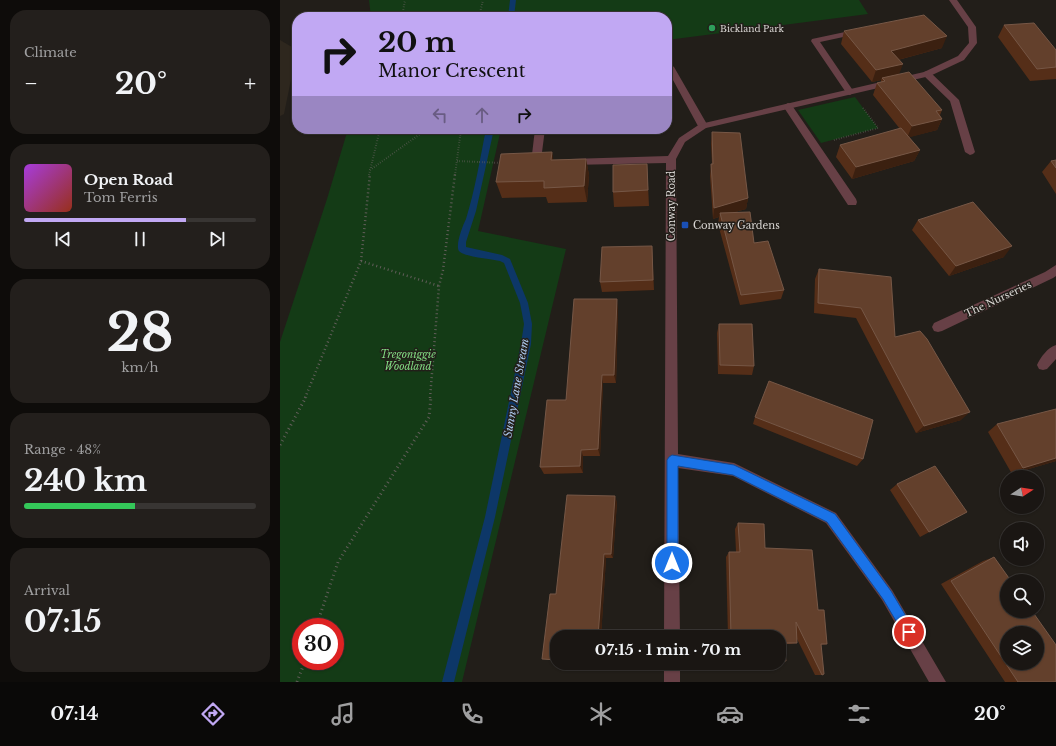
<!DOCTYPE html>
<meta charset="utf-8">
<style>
body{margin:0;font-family:"Libre Baskerville",serif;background:#231f1c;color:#f1f3f6;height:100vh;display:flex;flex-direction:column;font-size:15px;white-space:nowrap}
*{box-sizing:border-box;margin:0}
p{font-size:13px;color:#9f9fa0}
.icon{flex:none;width:22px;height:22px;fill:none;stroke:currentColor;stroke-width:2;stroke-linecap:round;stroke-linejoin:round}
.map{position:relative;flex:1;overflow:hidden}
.side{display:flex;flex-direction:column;gap:10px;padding:10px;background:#0e0c0a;width:280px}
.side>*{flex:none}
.hud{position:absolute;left:12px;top:12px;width:380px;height:122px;border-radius:16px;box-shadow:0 1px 3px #0004,0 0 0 1px #383533;background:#c1a8f3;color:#111;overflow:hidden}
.needle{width:26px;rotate:78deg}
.tools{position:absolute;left:720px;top:470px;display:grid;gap:8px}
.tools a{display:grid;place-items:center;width:44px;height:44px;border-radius:50%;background:#1a1613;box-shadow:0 1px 3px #0004,0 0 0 1px #383533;font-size:20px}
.speed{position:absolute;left:12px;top:618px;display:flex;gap:8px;font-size:20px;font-weight:700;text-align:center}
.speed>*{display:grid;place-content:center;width:52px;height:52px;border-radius:50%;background:#1a1613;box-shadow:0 1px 3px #0004,0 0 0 1px #383533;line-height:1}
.speed .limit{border:6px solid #d22;background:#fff;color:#111}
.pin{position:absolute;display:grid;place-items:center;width:34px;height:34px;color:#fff;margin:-17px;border:2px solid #fff;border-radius:50%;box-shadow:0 1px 4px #0007}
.me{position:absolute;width:44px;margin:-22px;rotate:0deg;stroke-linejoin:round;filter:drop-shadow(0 0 3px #0008)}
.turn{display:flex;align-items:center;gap:14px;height:84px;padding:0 20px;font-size:18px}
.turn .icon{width:52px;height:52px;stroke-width:2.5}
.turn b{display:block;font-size:28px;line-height:34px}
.lanes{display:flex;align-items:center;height:38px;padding:0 20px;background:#0003;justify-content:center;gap:20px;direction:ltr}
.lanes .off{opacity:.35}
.big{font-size:30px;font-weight:700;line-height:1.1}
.side .card{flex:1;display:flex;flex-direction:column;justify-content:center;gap:6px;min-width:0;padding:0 14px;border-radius:16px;background:#231f1c}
.side .dial{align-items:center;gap:0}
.dial b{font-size:52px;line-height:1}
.song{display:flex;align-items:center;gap:12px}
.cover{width:48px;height:48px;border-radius:6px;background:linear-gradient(135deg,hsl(280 70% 55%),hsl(10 70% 35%))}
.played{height:4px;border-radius:2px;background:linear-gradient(90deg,#c1a8f3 70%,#383533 70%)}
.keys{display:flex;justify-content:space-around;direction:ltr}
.heat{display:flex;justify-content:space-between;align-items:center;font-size:22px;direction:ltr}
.charge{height:6px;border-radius:3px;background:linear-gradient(90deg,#34c759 48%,#383533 0)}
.trip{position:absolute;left:270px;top:630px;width:236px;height:40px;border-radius:16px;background:#1a1613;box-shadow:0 1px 3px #0004,0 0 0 1px #383533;font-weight:700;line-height:40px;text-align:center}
.tab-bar{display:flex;height:64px;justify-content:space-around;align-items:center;background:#0a0908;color:#9f9fa0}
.tab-bar .icon{width:28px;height:28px}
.tab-bar .current{color:#c1a8f3}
.tab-bar b{font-size:18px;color:#f1f3f6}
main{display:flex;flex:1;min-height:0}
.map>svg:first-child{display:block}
.built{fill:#2e271e}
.green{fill:#143b16;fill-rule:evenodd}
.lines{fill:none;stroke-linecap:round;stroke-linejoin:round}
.stream{fill:#0d3768;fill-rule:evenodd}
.path-far2{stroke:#625e5a;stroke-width:2;stroke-dasharray:0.5 2;stroke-linecap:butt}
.path-far1{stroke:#625e5a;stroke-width:2.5;stroke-dasharray:1 3;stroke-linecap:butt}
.path{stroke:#625e5a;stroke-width:3;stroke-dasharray:1 3.5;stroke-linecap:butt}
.lane{fill:#674046;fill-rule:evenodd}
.street{fill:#674046;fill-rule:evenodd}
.wall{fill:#552e18}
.shaded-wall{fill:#3b2010}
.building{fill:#63402c;stroke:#765746;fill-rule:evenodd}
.route{fill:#1a73e8;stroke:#114b97}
.leisure-dot{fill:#2e9e5b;stroke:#221e19;stroke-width:1.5}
.transit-dot{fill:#1a4fb4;stroke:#221e19;stroke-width:1.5}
.labels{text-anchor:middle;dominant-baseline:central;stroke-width:3;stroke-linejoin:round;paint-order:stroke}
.far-poi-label{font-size:9px;fill:#d9d6d3;stroke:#221e19;text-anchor:start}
.street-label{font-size:10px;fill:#d9d6d3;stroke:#221e19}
.poi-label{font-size:10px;fill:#d9d6d3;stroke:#221e19;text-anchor:start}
.park-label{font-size:10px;font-style:italic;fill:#82dd83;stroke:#221e19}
.water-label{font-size:11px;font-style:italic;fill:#acc8ed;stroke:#221e19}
</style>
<main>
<section class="side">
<div class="card"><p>Climate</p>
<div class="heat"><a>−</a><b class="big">20°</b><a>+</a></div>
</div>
<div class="card">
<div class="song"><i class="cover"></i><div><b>Open Road</b><p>Tom Ferris</p></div></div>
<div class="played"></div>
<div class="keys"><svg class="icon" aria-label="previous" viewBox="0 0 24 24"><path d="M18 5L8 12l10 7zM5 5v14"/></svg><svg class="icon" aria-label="pause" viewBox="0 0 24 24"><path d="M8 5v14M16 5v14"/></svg><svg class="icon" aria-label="next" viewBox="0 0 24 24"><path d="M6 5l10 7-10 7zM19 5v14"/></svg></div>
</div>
<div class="card dial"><b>28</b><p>km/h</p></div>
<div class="card"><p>Range · 48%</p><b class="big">240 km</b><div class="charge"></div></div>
<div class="card"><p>Arrival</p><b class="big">07:15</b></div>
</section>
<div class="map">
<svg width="776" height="682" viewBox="0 0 776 682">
<rect width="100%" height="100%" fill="#221e19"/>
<path class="built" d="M0,40L17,50L4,114L0,116Z"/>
<path class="green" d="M89,0H579L588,14L387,40V17H91Z
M575,97L598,128L541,143L518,110Z
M68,129H221L198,231L286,249L182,682H0V342L47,199ZM21,627H55V661H21Z"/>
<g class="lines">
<path class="stream" d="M230,0H236L234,17H228Z
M206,129H214L196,211L186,242V247L222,255L230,259L248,303L252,324L251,344L215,517L174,682H162L205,517L241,344L244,324L240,303L224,263L220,261C212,259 184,257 179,251C175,245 183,225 186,219C195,190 200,159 206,129Z"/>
<path class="path-far2" d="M122,17L125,0
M199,17L203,0
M554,140L598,128L583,108
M177,161L222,163
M90,170L147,129
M89,175L100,129
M175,175L181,129"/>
<path class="path-far1" d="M81,261L159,286
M25,398L81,261L90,174
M150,398L159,286L163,270L175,174"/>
<path class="path" d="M0,445L26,397
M36,627L58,562L149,417L151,397
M17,682L25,661"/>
<path class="lane" d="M579,29H582V33L540,42L574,92L570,95L567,94L531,41L532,39Z
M390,64L394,67L428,126L426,128H420L418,126L387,69V65Z
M647,71L650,72L679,100L695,152L693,154L690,155L685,152L670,101L644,76L643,74L644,72Z
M508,103L511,104L576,199L577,202L576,205H568L503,106Z"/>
<path class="street" d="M669,0H677L696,27L697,43L684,60L650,76L426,128L405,142L396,159L398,454L454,463L556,513L612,590L666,682H649L602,600L546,523L453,476L398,468L400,637H384L386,163L290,165L285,162L290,159L388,156L399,138L420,124L644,72L678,56L689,43L688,27Z
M255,129H265L261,160L265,161L267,163L262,166L253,165L251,163Z
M776,265V276L773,278L662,331L658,332L654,331L652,327L654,323L765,272Z
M776,345V359L767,369L763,370L759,369L757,365C760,358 768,347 776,345Z
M384,663H400V682H384Z"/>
</g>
<path class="wall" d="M724,25L776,50V79L750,81L718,37Z
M564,31L662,48L618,60L619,74L662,110L660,115L662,119L657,130L629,137L640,150L634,161L572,179L556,157L560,145L620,129L593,95L597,83L601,82V80L592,82L561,44Z
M334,129H370V130H334Z
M432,132L468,198L466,209L455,212L504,290L501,299L460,305L438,224L439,217L433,219L430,176L431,164H432L431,144Z
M272,152L273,160L306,159L309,175L307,202L268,203L266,197L222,198L216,182Z
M776,160V194L762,172L771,161Z
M367,164L369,206L334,207L333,192Z
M638,220L724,257L669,276L632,230Z
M372,246L374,290L322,292L320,282Z
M539,269L615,337L681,420L636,433L576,318L534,313L535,279Z
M338,308L336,383H323L320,456H303V473L264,474L260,467L286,400Z
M439,324L474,366L472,375L438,374L437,333Z
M475,417L583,459L577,466L473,424Z
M717,424L776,461L732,474L708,432Z
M617,484L687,512L640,537L610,490Z
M337,502L333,558H326L321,637H277L276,594Z
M458,523L485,548L538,610L547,644L541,645L542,675H535L517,639V643L510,644H504L506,661H499V637H448L446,557L449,552H456L455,529Z
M714,557L776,682H725L661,584L703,561Z"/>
<path class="shaded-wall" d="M667,36L662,48L606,63L611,51Z
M623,64L618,77L602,78L601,80L592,82L596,70Z
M662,119L657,130L627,138L632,126Z
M640,150L634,161L572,179L576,167Z
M272,152L275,169L271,160Z
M306,159L309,175L307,202L304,186Z
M468,198L466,209L440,216V213L439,217L433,219L434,208Z
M732,246L724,257L669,276L676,266Z
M337,299L338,308L336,383L334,375Z
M322,375L323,383L320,456L318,449Z
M690,412L681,420L636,433L644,426Z
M301,450L303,456V473L300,466Z
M776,458V461L732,474L743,468Z
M335,496L337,502L333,558L331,554Z
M324,554L326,558L321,637H318Z"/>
<path class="building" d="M644,15L667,36L611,51L623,64L596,70L564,31Z
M754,23L776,50V67L757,69L724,25Z
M629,72L662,110L656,111L662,119L632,126L597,83L605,81L602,78Z
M621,128L640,150L576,167L560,145Z
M432,132L460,133L468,198L434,208L431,164H433Z
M272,152L271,160L306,159L304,186L264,188V181L216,182L221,154Z
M776,160V168L771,161Z
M367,164L368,190L333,192V165Z
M693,202L732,246L676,266L638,220Z
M470,212L474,243L488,241L504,290L461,295L440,213Z
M372,246L373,280L320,282L322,247Z
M539,269L611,277L615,337L640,331L647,339L690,412L644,426L581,308L538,303Z
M294,299H337L334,375H322L318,449L301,450L300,466L260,467L267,400H286Z
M439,324H472L474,366L440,365Z
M489,381L593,420L583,459L475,417Z
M776,409V458L743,468L717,424Z
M655,466L687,512L649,532L617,484Z
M287,495L335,496L331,554H324L318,637H277V660L262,659L270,594H276Z
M458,523L484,524L485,548L532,550L538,610H544L547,644H541L544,674L542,675L516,622L517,643H504L506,661H499V637H451L449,552H460Z
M714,557L731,581H727V611H752L776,645V682H738L671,581ZM727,633H757V663H727Z"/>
<path class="route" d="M392,455L454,465L555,514L611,591L633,628L635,632L633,636L629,638L625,636L603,599L547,522L453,475L398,466V563L396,567L392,569L388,567L387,563V460L389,457Z"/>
<circle class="leisure-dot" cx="432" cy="28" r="4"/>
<rect class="transit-dot" x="401" y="221" width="8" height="8" rx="2"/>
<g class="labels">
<g class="far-poi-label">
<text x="440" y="28">Bickland Park</text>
</g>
<g class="street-label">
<text transform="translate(391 206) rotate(-90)">Conway Road</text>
<text transform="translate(718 299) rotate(-25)">The Nurseries</text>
</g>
<g class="poi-label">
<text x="413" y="225">Conway Gardens</text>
</g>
<g class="park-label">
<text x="128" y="354">Tregoniggie<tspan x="128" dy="12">Woodland</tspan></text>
</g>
<g class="water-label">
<text transform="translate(236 388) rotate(-80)">Sunny Lane Stream</text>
</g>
</g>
</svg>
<div class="tools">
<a><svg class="needle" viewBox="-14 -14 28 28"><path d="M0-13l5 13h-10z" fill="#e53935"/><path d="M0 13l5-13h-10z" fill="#9f9fa0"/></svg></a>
<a><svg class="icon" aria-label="sound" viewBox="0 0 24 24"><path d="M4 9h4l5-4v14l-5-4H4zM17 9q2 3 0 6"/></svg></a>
<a><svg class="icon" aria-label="search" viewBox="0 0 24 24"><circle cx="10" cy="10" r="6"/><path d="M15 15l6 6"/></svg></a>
<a><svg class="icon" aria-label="layers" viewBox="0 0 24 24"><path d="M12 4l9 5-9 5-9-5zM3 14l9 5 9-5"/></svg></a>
</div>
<div class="speed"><div class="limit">30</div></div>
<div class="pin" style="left:629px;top:632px;background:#d93025"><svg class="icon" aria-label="arrive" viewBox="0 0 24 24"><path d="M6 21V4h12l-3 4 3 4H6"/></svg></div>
<svg class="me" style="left:392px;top:563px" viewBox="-20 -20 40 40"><circle r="17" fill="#1a73e8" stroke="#fff" stroke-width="3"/><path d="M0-11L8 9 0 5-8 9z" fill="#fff"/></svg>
<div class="trip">07:15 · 1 min · 70 m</div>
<div class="hud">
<div class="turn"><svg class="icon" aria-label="right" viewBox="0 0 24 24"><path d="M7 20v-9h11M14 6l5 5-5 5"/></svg><div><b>20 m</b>Manor Crescent</div></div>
<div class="lanes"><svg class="icon off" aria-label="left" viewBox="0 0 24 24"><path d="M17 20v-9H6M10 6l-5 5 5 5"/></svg><svg class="icon off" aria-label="ahead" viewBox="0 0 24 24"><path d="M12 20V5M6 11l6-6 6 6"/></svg><svg class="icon" aria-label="right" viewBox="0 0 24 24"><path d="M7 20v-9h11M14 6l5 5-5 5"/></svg></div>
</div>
</div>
</main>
<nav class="tab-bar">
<b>07:14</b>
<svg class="icon current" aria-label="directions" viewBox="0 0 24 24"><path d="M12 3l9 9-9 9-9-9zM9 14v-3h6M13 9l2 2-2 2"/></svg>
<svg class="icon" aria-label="music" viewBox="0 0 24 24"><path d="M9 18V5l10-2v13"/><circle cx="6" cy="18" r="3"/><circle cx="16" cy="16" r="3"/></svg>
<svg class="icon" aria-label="phone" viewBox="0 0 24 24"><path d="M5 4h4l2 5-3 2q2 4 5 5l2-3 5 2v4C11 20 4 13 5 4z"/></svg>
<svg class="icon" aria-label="climate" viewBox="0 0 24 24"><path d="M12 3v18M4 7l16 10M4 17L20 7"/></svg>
<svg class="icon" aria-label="car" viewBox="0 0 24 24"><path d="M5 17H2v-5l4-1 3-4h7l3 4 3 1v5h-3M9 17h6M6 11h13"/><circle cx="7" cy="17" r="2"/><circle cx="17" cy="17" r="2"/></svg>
<svg class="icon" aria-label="filters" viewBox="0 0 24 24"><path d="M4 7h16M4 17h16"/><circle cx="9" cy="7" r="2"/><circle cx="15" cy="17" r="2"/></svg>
<b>20°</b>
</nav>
